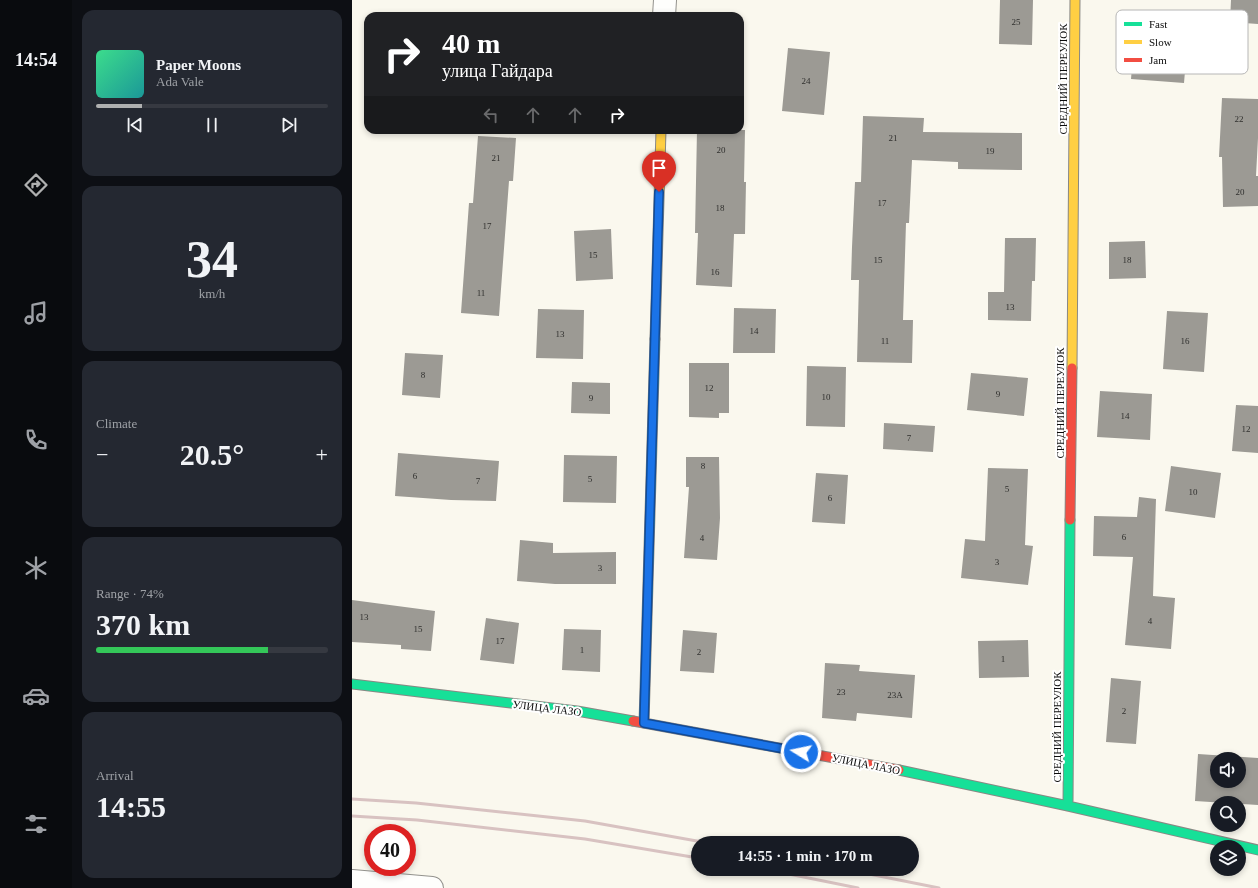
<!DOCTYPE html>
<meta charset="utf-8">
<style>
body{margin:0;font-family:"Times New Roman",serif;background:#242831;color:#f1f3f6;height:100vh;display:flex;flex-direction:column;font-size:15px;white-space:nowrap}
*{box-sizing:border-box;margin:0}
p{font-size:13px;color:#9ea1a6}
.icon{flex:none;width:22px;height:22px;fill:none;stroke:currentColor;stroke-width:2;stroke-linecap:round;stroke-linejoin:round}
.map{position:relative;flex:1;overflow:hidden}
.drawer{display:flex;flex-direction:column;gap:10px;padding:10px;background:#0d0f14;width:280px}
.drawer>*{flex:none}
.banner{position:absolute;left:12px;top:12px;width:380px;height:122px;border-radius:12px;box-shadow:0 2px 6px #0003;background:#202124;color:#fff;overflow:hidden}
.buttons{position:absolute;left:858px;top:752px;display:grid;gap:8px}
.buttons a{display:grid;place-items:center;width:36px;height:36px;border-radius:50%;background:#171b24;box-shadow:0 2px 6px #0003;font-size:20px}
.speed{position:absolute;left:12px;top:824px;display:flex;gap:8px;font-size:20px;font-weight:700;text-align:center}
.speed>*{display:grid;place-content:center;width:52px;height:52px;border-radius:50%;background:#171b24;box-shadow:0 2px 6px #0003;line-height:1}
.speed .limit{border:6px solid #d22;background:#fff;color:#111}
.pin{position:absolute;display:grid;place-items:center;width:34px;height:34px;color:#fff;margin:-41px -17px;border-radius:50% 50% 50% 0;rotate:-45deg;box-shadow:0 0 4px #0007}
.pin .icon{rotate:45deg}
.me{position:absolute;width:44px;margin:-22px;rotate:280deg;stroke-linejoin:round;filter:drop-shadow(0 0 3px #0008)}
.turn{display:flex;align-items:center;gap:14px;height:84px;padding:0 12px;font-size:18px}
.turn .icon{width:52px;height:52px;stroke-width:2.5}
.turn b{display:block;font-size:28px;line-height:34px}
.lanes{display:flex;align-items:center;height:38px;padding:0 12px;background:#0003;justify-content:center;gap:20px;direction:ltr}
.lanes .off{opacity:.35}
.big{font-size:30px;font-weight:700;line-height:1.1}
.drawer .widget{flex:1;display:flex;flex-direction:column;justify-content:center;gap:6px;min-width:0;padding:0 14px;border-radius:12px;background:#242831}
.drawer .dial{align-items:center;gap:0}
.dial b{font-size:52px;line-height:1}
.song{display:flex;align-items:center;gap:12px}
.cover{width:48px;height:48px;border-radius:6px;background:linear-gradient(135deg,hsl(150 70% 55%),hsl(180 70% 35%))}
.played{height:4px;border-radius:2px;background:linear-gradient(90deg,#afb0b0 20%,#363941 20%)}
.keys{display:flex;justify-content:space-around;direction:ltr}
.heat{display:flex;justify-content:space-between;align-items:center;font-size:22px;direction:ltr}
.charge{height:6px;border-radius:3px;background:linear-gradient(90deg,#34c759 74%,#363941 0)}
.trip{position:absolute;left:339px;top:836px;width:228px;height:40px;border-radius:20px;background:#171b24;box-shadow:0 2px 6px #0003;font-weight:700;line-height:40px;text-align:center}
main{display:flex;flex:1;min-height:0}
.tabs{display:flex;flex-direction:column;width:72px;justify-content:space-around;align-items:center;background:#090b0e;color:#9ea1a6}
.tabs .icon{width:28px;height:28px}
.tabs .selected{color:#afb0b0}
.tabs b{font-size:18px;color:#f1f3f6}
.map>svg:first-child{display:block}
.building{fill:#9c9a94;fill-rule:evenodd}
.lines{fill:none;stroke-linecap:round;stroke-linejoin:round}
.street-casing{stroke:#93928d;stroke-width:24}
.fast-casing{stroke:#898884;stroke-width:11}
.slow-casing{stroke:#898884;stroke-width:11}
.jam-casing{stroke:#898884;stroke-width:11}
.street{stroke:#fefefc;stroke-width:22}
.fast{stroke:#16e098;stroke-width:9}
.slow{stroke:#ffcf43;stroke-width:9}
.jam{stroke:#f24e42;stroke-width:9}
.rail{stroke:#d8c2c1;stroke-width:3}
.route-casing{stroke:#114b97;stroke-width:10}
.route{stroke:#1a73e8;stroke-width:7}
.labels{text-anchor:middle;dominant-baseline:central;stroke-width:4;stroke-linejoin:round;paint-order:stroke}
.number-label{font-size:9px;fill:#2f2f2d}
.street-label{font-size:11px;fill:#0b0b0b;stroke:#fff}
.key{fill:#fff;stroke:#b6b6b6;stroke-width:1}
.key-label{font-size:11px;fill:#0b0b0b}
</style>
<main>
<nav class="tabs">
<b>14:54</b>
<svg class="icon selected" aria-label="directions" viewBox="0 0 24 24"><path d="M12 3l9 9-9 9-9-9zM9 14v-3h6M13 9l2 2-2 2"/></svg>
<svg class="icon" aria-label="music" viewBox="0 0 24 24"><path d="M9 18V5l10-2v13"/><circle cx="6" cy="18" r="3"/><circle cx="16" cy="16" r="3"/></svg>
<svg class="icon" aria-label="phone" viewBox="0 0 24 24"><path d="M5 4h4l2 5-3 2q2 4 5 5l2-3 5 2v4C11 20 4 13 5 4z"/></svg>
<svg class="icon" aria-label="climate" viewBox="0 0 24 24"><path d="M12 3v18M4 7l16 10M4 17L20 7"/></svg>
<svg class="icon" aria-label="car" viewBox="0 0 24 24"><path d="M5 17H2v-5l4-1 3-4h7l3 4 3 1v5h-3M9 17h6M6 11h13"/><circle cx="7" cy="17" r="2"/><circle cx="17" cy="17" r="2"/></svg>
<svg class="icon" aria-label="filters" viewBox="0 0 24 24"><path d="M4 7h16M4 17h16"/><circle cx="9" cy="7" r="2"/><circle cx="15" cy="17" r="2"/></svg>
</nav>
<section class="drawer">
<div class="widget">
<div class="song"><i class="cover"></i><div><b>Paper Moons</b><p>Ada Vale</p></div></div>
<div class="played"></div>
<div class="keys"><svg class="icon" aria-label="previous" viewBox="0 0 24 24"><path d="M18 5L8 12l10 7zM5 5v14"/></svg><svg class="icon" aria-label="pause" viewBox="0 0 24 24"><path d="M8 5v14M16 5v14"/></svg><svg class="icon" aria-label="next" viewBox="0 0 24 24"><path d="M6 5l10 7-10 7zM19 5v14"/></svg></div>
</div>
<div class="widget dial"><b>34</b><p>km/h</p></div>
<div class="widget"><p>Climate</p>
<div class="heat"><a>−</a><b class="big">20.5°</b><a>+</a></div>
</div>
<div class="widget"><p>Range · 74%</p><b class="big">370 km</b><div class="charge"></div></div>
<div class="widget"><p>Arrival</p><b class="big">14:55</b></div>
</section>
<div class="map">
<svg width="906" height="888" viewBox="0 0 906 888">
<rect width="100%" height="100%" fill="#faf8ee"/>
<path class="building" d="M648,0H681L680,45L647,44Z
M879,0H906V24L878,22Z
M784,21L837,24L832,83L779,79Z
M436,48L478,52L472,115L430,111Z
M870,98L906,99V138L904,176H906V206L871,207L870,157H867Z
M511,116L572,118L571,132L670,133V170L606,169V162L560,160L557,223H554L551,320H561L560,363L505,362L507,280H499L500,247L503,182H509Z
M345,130H393L392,182H394L393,234H382L380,287L344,285L346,233H343Z
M126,136L164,138L161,181H157L147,316L109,313L117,203H121Z
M259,229L261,279L224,281L222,231Z
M653,238H684L683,281H680L679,321L636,320V292H652Z
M793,241L794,278L757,279V242Z
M382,308L424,309L423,353H381Z
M186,309L232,310L231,359L184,358Z
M815,311L856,313L852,372L811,369Z
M53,353L91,355L88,398L50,395Z
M337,363H377V413H367V418L337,417Z
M455,366L494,367L493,427L454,426Z
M619,373L676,378L672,416L615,410Z
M220,382L258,383V414L219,413Z
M748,391L800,394L798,440L745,437Z
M884,405L906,406V453L880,451Z
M532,423L583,426L581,452L531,449Z
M46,453L147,461L144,501L99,500L43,496Z
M212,455L265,456L264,503L211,502Z
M334,457H367L368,518L365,560L332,558L337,487H334Z
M819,466L869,473L863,518L813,511Z
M636,468L676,469L673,545L681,546L676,585L609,578L613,539L633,541Z
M464,473L496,475L493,524L460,522Z
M787,497L804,499L801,596L823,598L819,649L773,645L781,557L741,556L742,516L785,517Z
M168,540L201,543V553L264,552V584H203L165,581Z
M0,600L83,611L79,651L49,649V645L0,642Z
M134,618L167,623L162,664L128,660Z
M212,629L249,630L248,672L210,670Z
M331,630L365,633L362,673L328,671Z
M676,640L677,677L627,678L626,641Z
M473,663L508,665L507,671L563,675L560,718L505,713L504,721L470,718Z
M759,678L789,681L784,744L754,742Z
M846,754L906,758V805L843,801ZM865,759H887V781H865Z"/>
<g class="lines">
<defs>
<path id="street" d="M312,16L313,0
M0,881L80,888"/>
<path id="fast" d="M0,684L225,711L281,721
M292,723L303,339
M547,770L716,806L906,850
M716,806L718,520"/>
<path id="slow" d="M303,339L309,130
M720,368L723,0"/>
<path id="jam" d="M718,520L720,368
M281,721L547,770"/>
</defs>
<use href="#street" class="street-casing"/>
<use href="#fast" class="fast-casing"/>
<use href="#slow" class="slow-casing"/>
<use href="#jam" class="jam-casing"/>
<use href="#street" class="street"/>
<use href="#fast" class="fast"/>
<use href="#slow" class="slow"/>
<use href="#jam" class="jam"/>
<path class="rail" d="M0,799L64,803L233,821L356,843
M0,816L65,820L233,839L346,858
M412,869L506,888
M492,869L587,888"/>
</g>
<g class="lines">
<defs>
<path id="route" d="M307,192L292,723L449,752"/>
</defs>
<use href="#route" class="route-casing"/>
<use href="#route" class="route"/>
</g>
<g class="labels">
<g class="number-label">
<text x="664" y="22">25</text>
<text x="454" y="81">24</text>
<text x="887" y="119">22</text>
<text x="541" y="138">21</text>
<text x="369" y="150">20</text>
<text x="638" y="151">19</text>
<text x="144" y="158">21</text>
<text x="888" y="192">20</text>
<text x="530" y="203">17</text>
<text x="368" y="208">18</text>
<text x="135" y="226">17</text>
<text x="241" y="255">15</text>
<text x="526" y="260">15</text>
<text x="775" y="260">18</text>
<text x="363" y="272">16</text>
<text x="129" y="293">11</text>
<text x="658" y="307">13</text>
<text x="402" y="331">14</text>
<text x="208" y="334">13</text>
<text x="533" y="341">11</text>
<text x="833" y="341">16</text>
<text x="71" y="375">8</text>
<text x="357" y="388">12</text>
<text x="646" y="394">9</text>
<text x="474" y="397">10</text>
<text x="239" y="398">9</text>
<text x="773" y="416">14</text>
<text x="894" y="429">12</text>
<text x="557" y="438">7</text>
<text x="351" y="466">8</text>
<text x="63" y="476">6</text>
<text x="238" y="479">5</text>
<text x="126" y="481">7</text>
<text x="655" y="489">5</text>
<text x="841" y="492">10</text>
<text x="478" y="498">6</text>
<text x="772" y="537">6</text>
<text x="350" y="538">4</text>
<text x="645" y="562">3</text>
<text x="248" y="568">3</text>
<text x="12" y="617">13</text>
<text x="798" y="621">4</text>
<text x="66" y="629">15</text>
<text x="148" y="641">17</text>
<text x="230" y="650">1</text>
<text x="347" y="652">2</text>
<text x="651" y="659">1</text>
<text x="489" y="692">23</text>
<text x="543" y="695">23А</text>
<text x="772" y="711">2</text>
</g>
<g class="street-label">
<text transform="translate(711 79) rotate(-90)">СРЕДНИЙ ПЕРЕУЛОК</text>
<text transform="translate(708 403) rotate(-90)">СРЕДНИЙ ПЕРЕУЛОК</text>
<text transform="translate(195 708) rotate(7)">УЛИЦА ЛАЗО</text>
<text transform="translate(705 727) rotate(-90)">СРЕДНИЙ ПЕРЕУЛОК</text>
<text transform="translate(514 764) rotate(11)">УЛИЦА ЛАЗО</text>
</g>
</g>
<rect x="764" y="10" width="132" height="64" rx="6" class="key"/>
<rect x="772" y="22" width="18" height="4" fill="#16e098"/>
<rect x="772" y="40" width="18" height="4" fill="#ffcf43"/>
<rect x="772" y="58" width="18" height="4" fill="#f24e42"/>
<g class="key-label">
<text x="797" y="28">Fast</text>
<text x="797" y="46">Slow</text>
<text x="797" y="64">Jam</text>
</g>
</svg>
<div class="buttons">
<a><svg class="icon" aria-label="sound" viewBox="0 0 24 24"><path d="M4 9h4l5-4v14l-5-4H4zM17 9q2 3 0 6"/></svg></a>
<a><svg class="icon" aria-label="search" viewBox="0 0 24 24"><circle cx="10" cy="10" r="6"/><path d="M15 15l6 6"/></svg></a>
<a><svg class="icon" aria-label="layers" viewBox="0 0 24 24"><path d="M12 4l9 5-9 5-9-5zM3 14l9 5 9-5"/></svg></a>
</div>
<div class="speed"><div class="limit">40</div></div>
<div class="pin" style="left:307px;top:192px;background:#d93025"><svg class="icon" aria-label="arrive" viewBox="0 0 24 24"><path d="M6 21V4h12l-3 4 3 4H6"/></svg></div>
<svg class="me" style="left:449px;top:752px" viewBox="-20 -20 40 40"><circle r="17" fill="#1a73e8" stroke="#fff" stroke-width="3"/><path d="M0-11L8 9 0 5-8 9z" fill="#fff"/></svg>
<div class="trip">14:55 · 1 min · 170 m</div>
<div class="banner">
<div class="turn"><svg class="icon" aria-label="right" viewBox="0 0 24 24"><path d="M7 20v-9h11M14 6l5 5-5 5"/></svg><div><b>40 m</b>улица Гайдара</div></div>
<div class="lanes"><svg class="icon off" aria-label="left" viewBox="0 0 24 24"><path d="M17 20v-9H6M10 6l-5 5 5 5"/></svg><svg class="icon off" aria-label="ahead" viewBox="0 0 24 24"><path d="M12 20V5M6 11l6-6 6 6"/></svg><svg class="icon off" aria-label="ahead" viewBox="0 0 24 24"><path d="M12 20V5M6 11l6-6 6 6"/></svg><svg class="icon" aria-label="right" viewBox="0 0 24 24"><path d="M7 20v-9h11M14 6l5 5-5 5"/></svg></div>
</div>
</div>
</main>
